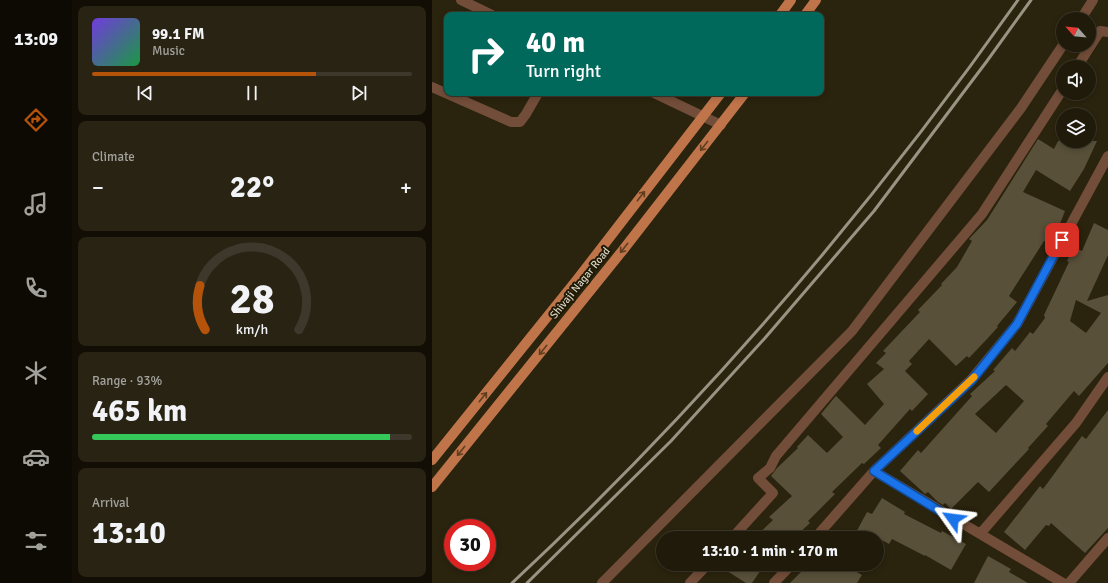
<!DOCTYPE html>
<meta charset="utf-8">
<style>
body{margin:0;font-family:Signika,sans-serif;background:#282313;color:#f1f3f6;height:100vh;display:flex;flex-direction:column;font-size:15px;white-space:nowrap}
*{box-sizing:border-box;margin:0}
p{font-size:13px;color:#a2a19c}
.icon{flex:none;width:22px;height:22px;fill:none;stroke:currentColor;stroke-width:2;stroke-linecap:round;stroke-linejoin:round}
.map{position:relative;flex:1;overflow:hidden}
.details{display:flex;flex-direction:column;gap:6px;padding:6px;background:#120e06;width:360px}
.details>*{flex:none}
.top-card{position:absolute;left:12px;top:12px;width:380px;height:84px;border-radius:8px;box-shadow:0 2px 6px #0003,0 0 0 1px #3d382b;background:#00695c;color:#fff;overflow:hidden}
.needle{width:26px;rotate:297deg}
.buttons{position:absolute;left:624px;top:12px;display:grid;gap:8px}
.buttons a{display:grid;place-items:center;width:40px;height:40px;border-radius:50%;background:#201a0a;box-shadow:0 2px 6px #0003,0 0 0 1px #3d382b;font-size:20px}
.speed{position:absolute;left:12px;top:519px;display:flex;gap:8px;font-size:20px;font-weight:700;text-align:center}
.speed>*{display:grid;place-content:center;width:52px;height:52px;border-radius:50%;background:#201a0a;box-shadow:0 2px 6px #0003,0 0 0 1px #3d382b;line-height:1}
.speed .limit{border:6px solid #d22;background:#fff;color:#111}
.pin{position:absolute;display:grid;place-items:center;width:34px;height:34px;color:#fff;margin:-17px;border-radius:8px;box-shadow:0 2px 6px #0006}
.me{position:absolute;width:44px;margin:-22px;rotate:301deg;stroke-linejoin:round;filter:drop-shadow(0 0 3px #0008)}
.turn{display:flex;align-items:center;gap:14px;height:84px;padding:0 16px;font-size:18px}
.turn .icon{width:52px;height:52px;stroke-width:2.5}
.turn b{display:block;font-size:28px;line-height:34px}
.big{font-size:30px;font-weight:800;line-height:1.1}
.details .tile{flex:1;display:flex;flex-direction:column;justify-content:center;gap:6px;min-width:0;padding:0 14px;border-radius:8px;background:#282313}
.details .dial{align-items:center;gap:0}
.dial svg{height:104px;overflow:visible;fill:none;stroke:#3d382b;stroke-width:7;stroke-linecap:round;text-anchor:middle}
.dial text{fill:#f1f3f6;stroke:none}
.song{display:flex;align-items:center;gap:12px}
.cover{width:48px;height:48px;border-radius:6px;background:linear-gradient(135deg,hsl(260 70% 55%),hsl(140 70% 35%))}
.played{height:4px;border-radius:2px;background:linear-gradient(90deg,#b45309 70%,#3d382b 70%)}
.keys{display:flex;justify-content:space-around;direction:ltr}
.heat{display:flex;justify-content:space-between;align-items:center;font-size:22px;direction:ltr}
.charge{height:6px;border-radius:3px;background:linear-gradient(90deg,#34c759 93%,#3d382b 0)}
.trip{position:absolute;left:224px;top:531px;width:228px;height:40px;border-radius:20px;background:#201a0a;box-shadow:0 2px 6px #0003,0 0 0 1px #3d382b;font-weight:800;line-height:40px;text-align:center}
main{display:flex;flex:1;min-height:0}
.tabs{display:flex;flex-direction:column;width:72px;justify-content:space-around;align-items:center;background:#0d0a04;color:#a2a19c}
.tabs .icon{width:28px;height:28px}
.tabs .active{color:#b45309}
.tabs b{font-size:18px;color:#f1f3f6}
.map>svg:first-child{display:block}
.building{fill:#585039;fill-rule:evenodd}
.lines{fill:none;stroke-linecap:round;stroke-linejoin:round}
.minor{stroke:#724d39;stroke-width:10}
.major{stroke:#bf744a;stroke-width:10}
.rail{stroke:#989383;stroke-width:3}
.oneway{stroke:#603e20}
.route-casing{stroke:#114b97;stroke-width:10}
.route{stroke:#1a73e8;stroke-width:7}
.slow{stroke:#f59e0b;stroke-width:7}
.labels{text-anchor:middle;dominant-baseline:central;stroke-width:4;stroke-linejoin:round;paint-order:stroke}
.street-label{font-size:11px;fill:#d7d3c6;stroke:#201a04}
</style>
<main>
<nav class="tabs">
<b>13:09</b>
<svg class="icon active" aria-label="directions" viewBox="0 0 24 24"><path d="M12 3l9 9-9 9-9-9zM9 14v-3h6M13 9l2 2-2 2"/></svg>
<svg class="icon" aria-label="music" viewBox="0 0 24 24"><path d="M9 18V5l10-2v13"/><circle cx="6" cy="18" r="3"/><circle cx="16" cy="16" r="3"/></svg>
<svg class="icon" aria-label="phone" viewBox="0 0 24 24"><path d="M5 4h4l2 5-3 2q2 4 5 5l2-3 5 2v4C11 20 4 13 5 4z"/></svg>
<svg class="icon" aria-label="climate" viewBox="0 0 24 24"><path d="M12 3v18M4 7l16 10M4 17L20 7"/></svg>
<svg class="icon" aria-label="car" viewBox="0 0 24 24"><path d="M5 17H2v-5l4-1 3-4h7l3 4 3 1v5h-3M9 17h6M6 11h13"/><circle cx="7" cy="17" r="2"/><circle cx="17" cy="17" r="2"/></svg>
<svg class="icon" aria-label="filters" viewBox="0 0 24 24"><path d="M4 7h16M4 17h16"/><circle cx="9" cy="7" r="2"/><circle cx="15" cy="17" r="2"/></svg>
</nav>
<section class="details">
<div class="tile">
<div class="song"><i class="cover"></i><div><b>99.1 FM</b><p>Music</p></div></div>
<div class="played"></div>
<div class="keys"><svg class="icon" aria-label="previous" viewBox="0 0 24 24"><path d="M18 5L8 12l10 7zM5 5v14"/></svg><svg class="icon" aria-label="pause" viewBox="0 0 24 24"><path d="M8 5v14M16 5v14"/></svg><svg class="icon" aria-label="next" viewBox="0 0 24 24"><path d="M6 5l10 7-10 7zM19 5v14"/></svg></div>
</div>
<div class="tile"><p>Climate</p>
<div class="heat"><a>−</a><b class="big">22°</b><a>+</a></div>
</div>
<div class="tile dial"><svg viewBox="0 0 100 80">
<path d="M14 69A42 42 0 1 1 86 69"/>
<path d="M14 69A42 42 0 0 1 10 35" stroke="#b45309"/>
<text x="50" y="56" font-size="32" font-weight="700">28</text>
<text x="50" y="72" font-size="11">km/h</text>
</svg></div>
<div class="tile"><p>Range · 93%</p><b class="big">465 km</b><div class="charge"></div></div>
<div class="tile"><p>Arrival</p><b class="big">13:10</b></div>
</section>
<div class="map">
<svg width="676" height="583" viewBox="0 0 676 583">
<rect width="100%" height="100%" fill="#2a230d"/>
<path class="building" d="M606,139L622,149L626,141H665L652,169L638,191L604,170L591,192L633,211L627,226L623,224L615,242L612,241L577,296L585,302L565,326L566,327L555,339L537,358L535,356L524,366L497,339L477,361L480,364L473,371L496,394L480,411L478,409L446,445L449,448L432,464L430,463L400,492L403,494L376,521L378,523L362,538H322L341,520L337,517L360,496L339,476L345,468L366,448L365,447L376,435L395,453L411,437L389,414L403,397L404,396L433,425L452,404L435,384L452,369L444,363L454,353L451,351L488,312L486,310L510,285L509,284L525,267L540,241L537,239L555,220Z
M662,223L676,230V255L655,301L676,295V363L647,396L642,391L614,424L616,426L596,448L597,449L557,492L546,482L519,509L513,503L511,505L506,502L496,492L493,494L468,471L486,450L489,453L540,396L538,394L563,371L561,370L580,348L583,351L598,332L601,334L613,318L612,315L637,262L635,261L641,247L650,251ZM644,300L669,313L654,333L638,321ZM574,385L592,401L564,433L543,414Z
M676,410V528L653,553L619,523L617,526L614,525L593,550L572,532L608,486L611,489L650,436L654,439Z
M450,498L473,512L472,514L509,533L510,531L534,544L519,570L493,555V556L460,539L457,544L446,538H421L435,512L440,514Z
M556,556L579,569L577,572L596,583H542Z
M284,564H333L320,583H314Z
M377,564H411L430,575L425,583H358Z"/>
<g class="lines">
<path class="minor" d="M29,0L60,15
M649,19L661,0
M645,67L668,31L676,32
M0,87L79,122H88L94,114L106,93
M222,93L289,125
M442,471L631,583
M548,534L644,423L676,377
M300,538L341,493L326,478L338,468L344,456L550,214L631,89
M383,538L442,471L539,380L585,324L676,156
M170,583L420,331L589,108L631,45
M258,583L276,564
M342,583L360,564
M637,583L676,538"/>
<path class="major" d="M348,15L359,0
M373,15L384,0
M0,460L144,281L289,93
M0,487L191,250L313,93"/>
<path class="rail" d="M80,583C269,407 437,211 586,0
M95,583L239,441L333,338L442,211L555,61L599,0"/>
</g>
<defs><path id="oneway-shaft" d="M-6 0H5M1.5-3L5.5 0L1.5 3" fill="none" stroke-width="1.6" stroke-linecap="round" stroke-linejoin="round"/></defs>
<g class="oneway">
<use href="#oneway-shaft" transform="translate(272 146) rotate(128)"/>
<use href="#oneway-shaft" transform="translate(209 196) rotate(-52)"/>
<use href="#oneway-shaft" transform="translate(192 248) rotate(128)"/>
<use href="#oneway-shaft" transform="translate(111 350) rotate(129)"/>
<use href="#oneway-shaft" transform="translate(51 397) rotate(-51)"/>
<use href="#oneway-shaft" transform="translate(29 451) rotate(129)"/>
</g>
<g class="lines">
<defs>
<path id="route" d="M521,519L442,471L540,380L585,324L630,240"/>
</defs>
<use href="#route" class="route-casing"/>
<use href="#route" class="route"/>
<path class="slow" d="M485,431L542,377"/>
</g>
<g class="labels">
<g class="street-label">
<text transform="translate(148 283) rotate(-51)">Shivaji Nagar Road</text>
</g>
</g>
</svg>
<div class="buttons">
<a><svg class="needle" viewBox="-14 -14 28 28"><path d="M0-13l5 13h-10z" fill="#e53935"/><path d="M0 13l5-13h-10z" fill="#a2a19c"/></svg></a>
<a><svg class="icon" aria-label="sound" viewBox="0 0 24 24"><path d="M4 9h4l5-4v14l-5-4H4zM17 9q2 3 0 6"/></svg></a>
<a><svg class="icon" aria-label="layers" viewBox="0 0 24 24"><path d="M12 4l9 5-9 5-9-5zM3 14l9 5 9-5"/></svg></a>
</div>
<div class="speed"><div class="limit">30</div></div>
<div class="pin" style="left:630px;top:240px;background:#d93025"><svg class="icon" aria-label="arrive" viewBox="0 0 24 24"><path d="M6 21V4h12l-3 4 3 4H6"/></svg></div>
<svg class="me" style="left:521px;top:519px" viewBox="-20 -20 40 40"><path d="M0-17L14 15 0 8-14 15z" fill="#1a73e8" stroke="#fff" stroke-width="4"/></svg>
<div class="trip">13:10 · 1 min · 170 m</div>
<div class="top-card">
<div class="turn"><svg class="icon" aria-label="right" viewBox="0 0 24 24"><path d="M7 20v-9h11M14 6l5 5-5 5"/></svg><div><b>40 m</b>Turn right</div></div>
</div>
</div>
</main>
